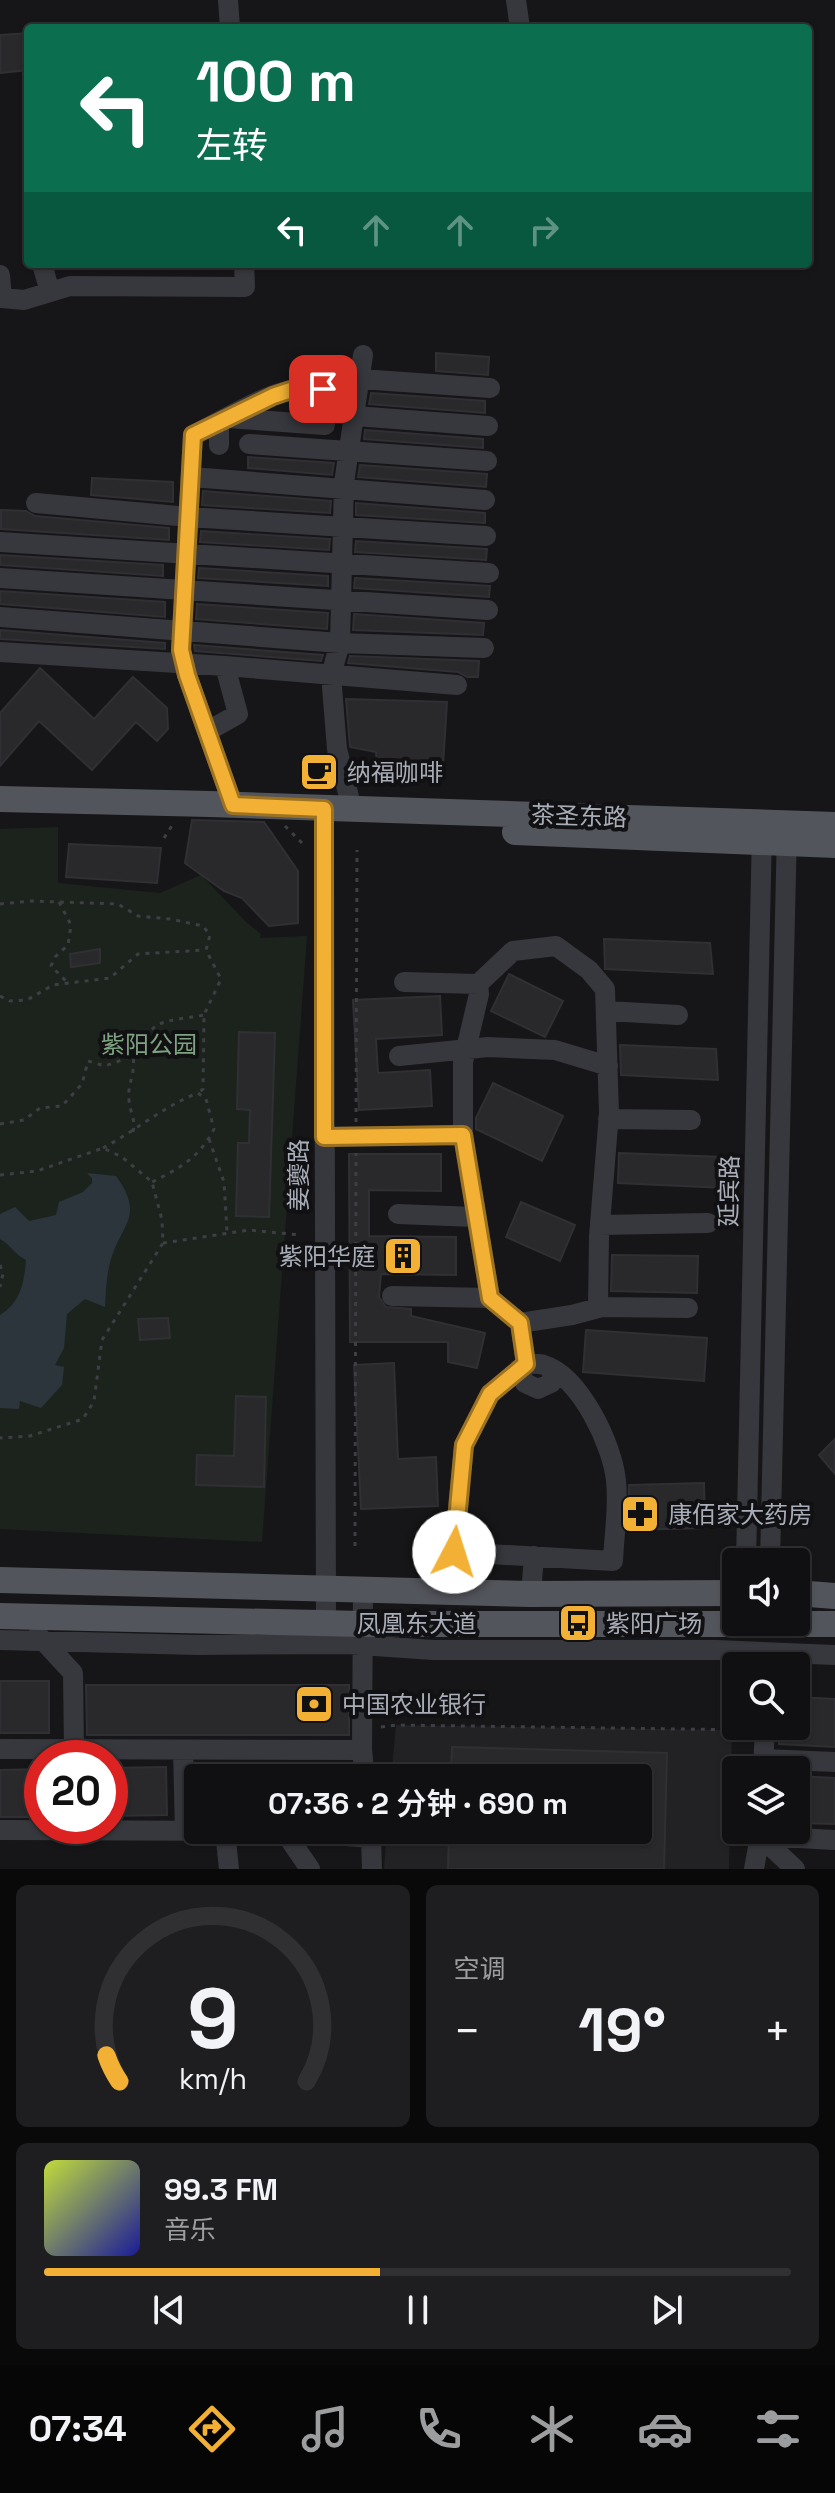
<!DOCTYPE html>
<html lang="zh">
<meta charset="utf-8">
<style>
body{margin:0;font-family:"Space Grotesk","Noto Sans SC",sans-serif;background:#1e1e20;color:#f1f3f6;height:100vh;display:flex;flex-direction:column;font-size:30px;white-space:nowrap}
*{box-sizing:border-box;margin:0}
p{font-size:26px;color:#9c9d9f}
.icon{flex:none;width:44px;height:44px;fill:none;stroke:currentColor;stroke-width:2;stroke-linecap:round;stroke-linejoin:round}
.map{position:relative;height:1869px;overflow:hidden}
.details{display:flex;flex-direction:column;gap:16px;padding:16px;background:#09090a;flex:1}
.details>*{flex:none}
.hud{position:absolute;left:24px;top:24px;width:788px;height:244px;border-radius:8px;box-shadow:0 2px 6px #0004,0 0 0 2px #303032;background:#0b6e4f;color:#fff;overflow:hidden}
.buttons{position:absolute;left:722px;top:1548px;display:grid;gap:16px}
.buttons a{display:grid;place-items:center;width:88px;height:88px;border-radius:8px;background:#101012;box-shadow:0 2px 6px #0004,0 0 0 2px #303032;font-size:40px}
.speed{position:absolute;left:24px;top:1740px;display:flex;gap:16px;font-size:40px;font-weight:700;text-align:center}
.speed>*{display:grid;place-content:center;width:104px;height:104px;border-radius:50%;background:#101012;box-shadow:0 2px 6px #0004,0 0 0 2px #303032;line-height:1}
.speed .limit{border:12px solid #d22;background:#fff;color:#111}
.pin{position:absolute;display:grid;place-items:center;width:68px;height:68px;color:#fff;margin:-34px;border-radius:16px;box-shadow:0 4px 12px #0006}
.me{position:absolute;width:88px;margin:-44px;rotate:5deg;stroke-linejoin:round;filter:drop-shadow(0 0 6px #0008)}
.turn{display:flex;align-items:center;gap:28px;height:168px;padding:0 40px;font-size:36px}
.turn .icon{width:104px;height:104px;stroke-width:2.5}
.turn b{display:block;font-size:56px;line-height:68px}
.lanes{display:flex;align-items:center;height:76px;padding:0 40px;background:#0003;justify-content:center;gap:40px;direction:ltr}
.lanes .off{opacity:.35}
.big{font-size:60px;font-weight:600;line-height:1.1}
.details .tile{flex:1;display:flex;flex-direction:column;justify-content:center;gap:12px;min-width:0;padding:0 28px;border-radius:12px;background:#1e1e20}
.details .dial{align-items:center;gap:0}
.dial svg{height:208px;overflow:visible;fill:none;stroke:#303032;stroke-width:7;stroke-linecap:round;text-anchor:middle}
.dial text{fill:#f1f3f6;stroke:none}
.song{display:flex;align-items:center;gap:24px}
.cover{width:96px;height:96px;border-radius:12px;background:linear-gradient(135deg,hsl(70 70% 55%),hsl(240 70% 35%))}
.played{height:8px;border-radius:4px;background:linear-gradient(90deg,#f2b134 45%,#303032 45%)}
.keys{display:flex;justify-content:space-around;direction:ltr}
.heat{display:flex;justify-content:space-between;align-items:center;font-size:44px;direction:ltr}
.details .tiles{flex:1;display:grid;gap:16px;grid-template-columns:1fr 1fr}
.tile:last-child{grid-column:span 2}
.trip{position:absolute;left:184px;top:1764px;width:468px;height:80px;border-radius:8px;background:#101012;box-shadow:0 2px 6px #0004,0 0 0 2px #303032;font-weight:600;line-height:80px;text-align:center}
.tabs{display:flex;height:128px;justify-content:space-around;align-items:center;background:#060607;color:#9c9d9f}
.tabs .icon{width:56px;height:56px}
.tabs .active{color:#f2b134}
.tabs b{font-size:36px;color:#f1f3f6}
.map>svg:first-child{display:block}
.built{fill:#222225}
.green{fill:#1c231d}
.water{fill:#2c353c}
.building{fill:#29292c;stroke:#303034;stroke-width:2}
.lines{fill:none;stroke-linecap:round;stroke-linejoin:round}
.path{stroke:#3d3f44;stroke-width:3;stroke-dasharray:4 6;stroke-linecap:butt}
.minor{stroke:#37383d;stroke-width:20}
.major{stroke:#53555c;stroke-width:26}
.route-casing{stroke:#9d7322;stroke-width:20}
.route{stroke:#f2b134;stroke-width:14}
.labels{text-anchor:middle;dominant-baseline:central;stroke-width:8;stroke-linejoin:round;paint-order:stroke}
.poi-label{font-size:24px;fill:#a8adb8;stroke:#111113;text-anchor:start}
.street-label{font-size:24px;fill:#a8adb8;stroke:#111113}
.park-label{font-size:24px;fill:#7fa381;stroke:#111113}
</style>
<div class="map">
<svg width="835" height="1869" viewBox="0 0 835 1869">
<rect width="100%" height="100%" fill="#161618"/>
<path class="built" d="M396,1725L732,1730L729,1869H384L387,1830H638V1778H391Z"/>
<path class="green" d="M58,827V883L160,893L201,875L247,923L261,934L260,938L307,936L262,1542L0,1529V829Z"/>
<path class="water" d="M87,1173L116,1176C146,1218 120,1224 110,1263C106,1277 106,1293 105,1307L85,1299L67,1314L64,1348L55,1365L64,1367L62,1385L41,1408L20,1401L19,1409L0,1408V1315C21,1302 24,1283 26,1260C15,1255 10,1244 0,1239V1214L15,1207L29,1221L56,1215L59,1202L83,1192L92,1183V1178Z"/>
<path class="building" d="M28,33V70L0,73V35Z
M436,353L489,357L488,375L436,371Z
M371,393L485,401V413L369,404Z
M365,430L483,439V448L364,439Z
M248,457L334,463L332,475L248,468Z
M360,465L487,474L486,487L358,477Z
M92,478L173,482V502L91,495Z
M203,491L331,501L330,513L202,505Z
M356,503L485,513V523L356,515Z
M1,510L26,511L35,516L169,528V540L1,529Z
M201,531L330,539L329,550L200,542Z
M356,541L487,549L486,560L355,552Z
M0,555L163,565V576L0,565Z
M199,568L328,576V586L198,578Z
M355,578L490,586L489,597L354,588Z
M0,591L165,602V617L0,604Z
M197,604L328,613L327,629L196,619Z
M354,614L484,623L483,635L353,630Z
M0,630L165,643V649L0,639Z
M194,645L323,655L321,661L195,651Z
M350,656L479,661L478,677H467L458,672L348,663Z
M40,668L94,719L133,677L167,708L168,729L157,741L136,722L92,770L39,721L0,766V713Z
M346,699L447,702L443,765L413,767L412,778L377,774L376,752L350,747Z
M192,820L264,822L298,871V923L269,926L242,898L224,891L185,863Z
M69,844L161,848L157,883L66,877Z
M604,939L710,943L713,974L605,969Z
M100,949V963L71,967L70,954Z
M509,974L563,1001L545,1037L491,1011Z
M440,996L442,1035L376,1039L378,1073L430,1070L432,1106L359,1110L353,1000Z
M239,1032L275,1033L269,1217L236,1216L238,1143H249L250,1110L237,1109Z
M620,1045L716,1049L718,1080L621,1075Z
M493,1083L563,1116L542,1161L476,1129V1118Z
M619,1153L723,1157L725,1188L618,1183Z
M349,1154H441V1191L369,1190V1236L456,1237V1275L381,1274L379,1297L386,1307L411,1309V1316L485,1333L477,1368L448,1362V1342H350Z
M521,1202L575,1225L560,1261L506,1237Z
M612,1255L698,1256L697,1293L611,1291Z
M168,1318L170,1338L140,1340L138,1319Z
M586,1330L707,1338L704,1381L583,1372Z
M394,1363L398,1459L436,1457L438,1506L361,1509L354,1365Z
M236,1396L266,1397L264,1487L196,1485L197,1455L234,1456Z
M835,1439V1474L819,1455Z
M704,1483L705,1528L628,1530L629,1485Z
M0,1681H49V1733H0Z
M86,1685H349V1735H87Z
M796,1697L835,1699V1747L779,1744V1726H796Z
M452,1747L667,1753L664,1869H448L449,1830H638V1778H451Z
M196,1765L350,1766V1778H197Z
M166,1767L167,1815L110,1816V1768Z
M42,1769V1817H0V1770Z
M796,1776L835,1778V1824L796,1823Z"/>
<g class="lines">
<path class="path" d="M285,826L305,846
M164,838L173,824
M59,902L71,925L68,945L55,957L51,966L66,981
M0,904L31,901L118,904L138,916L170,919L203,926L210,935L206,950L221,979L204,1015L203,1089L198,1093
M0,996L10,1001L27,1000L53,985L110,978L138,954L205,950
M356,1122L357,850
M0,1124L24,1120L40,1108L62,1106L82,1084L88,1061L105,1066L133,1056C156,1016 160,1023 204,1015
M133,1132C136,1119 130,1113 129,1100C127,1083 136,1074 133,1056
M209,1139L224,1182L227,1232
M103,1148C135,1131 164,1106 198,1093L206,1099L214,1129C199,1158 180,1168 152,1182
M0,1175L37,1171L103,1148L122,1157L152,1182L162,1220L163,1243L102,1340L94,1401L83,1419L30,1436L0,1438
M163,1243L249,1230L300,1235
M0,1265L3,1274L0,1287
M355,1546L356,1153
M381,1727L396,1725L749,1730"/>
<path class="minor" d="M228,0L230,28
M516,0L520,28
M42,264L50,292
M0,275L2,298L24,300L70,286L245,287L244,264
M360,379L490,388
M324,409L355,416L488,426
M228,418L325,425L323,389C313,390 301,388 291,390C263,395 220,422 193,435L181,650L187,675L233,805
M249,444L487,461
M219,445V423
M191,477L485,500
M36,503L189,517L486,536
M0,542L489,573
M0,578L488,610
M0,617L340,643L484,648
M0,652L225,666L238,714L208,731
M225,666L457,685
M324,809L326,1622
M352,809L337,749L331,675L340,643L344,483L363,355
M404,982L478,984L479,994L463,1062V1135L490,1298L520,1323L526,1364
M478,984L513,951L556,946L589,970L605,989L609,1113L599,1236L598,1308
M607,1011L678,1015
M399,1056L488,1047L555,1050L608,1066
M608,1119L691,1120
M324,1137L463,1135
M398,1214L475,1217
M600,1225L708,1223
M392,1296L490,1298
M520,1323L572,1315L602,1307L688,1308
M526,1364C531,1364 539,1363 544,1365C580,1376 613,1446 616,1481C619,1506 614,1535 613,1561L454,1552L464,1445L490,1394Z
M519,1369L525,1383L538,1389L551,1383L553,1370
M746,1562L762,830
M770,1562L787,830
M363,1589L362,1750L365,1778
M531,1594L534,1556
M38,1635L73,1673L74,1749
M0,1640L198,1645L346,1644L433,1650H717L835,1655
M0,1749L362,1750
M183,1750L185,1831
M763,1759L835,1762
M763,1770L765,1726
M0,1830L284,1831L371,1838V1830
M225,1831L229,1869
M284,1831L310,1869
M760,1832V1836L795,1869
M371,1838L372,1869
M754,1869L760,1836L835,1840"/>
<path class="major" d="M0,799L209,804L835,825
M515,832L835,845
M0,1580L531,1594L736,1593
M796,1593L835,1596
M0,1616L363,1624H835"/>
</g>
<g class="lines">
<defs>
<path id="route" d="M323,389L291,390L273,396L193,435L181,650L187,675L233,805L324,809V1137L463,1135L490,1298L520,1323L526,1364L490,1394L464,1445L454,1552"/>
</defs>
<use href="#route" class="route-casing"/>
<use href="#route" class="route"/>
</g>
<defs>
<symbol id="cafe-square" viewBox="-11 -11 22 22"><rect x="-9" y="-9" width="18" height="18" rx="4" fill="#f2b134" stroke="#111113"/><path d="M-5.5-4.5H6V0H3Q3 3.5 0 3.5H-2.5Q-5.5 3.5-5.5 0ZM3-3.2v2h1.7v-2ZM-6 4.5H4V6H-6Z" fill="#111"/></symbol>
<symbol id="building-square" viewBox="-11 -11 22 22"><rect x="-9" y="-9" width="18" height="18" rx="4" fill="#f2b134" stroke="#111113"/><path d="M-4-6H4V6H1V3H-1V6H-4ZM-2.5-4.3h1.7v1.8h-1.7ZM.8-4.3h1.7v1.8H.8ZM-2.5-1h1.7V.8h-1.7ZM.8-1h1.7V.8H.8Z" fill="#111"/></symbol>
<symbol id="pharmacy-square" viewBox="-11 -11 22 22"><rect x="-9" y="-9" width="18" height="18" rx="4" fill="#f2b134" stroke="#111113"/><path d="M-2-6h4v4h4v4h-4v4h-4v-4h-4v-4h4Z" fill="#111"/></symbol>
<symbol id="bus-square" viewBox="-11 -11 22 22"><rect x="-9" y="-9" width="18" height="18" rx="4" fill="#f2b134" stroke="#111113"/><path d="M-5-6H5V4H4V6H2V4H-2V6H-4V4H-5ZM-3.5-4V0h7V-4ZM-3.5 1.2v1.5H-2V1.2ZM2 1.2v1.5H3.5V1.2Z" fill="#111"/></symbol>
<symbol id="bank-square" viewBox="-11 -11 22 22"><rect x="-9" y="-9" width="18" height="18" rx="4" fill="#f2b134" stroke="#111113"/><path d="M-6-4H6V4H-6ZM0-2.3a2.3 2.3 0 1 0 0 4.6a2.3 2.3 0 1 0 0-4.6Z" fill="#111"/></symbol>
</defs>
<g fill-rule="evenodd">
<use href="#cafe-square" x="297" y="750" width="44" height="44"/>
<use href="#building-square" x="381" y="1234" width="44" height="44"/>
<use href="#pharmacy-square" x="618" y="1492" width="44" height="44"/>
<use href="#bus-square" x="556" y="1601" width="44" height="44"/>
<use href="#bank-square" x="292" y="1682" width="44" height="44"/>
</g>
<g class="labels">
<g class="poi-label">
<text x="347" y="772">纳福咖啡</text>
<text x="375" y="1256" text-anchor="end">紫阳华庭</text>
<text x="668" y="1514">康佰家大药房</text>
<text x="606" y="1623">紫阳广场</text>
<text x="342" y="1704">中国农业银行</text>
</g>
<g class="street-label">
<text transform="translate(579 816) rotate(2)">茶圣东路</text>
<text transform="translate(298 1175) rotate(-90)">姜夔路</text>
<text transform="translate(729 1191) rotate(-89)">延宾路</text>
<text x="417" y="1623">凤凰东大道</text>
</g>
<g class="park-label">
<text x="149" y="1044">紫阳公园</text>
</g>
</g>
</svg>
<div class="buttons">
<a><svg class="icon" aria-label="sound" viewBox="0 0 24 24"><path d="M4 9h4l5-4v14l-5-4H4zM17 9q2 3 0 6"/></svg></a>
<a><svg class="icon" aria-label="search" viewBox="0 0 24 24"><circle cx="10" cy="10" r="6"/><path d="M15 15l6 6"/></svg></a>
<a><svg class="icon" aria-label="layers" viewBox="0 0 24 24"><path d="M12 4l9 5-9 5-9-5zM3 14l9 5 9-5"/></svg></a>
</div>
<div class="speed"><div class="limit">20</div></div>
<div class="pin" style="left:323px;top:389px;background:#d93025"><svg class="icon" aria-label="arrive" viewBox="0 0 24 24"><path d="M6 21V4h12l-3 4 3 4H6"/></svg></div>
<svg class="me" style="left:454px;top:1552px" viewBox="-20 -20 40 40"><circle r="19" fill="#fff"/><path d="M0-13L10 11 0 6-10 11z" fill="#f2b134"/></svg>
<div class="trip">07:36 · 2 分钟 · 690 m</div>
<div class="hud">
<div class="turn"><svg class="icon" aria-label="left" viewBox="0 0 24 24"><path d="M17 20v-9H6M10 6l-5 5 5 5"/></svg><div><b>100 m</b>左转</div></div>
<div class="lanes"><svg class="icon" aria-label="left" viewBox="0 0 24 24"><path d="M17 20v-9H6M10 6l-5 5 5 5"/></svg><svg class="icon off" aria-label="ahead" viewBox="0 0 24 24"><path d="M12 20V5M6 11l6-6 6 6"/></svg><svg class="icon off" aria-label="ahead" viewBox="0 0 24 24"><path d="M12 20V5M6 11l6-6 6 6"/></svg><svg class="icon off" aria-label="right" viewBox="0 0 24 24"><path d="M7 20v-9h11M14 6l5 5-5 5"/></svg></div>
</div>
</div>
<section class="details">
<div class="tiles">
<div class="tile dial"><svg viewBox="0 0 100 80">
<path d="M14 69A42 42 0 1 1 86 69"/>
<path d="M14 69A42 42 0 0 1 9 59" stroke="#f2b134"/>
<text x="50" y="56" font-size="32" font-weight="700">9</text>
<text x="50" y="72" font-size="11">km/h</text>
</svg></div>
<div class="tile"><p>空调</p>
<div class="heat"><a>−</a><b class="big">19°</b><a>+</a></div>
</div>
<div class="tile">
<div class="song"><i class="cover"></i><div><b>99.3 FM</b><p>音乐</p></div></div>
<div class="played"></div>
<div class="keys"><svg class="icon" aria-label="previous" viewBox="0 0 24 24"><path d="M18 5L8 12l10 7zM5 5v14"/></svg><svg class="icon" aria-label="pause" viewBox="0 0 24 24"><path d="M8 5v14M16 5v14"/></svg><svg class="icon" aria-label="next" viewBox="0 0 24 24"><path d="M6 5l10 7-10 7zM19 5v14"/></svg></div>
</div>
</div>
</section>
<nav class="tabs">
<b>07:34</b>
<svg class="icon active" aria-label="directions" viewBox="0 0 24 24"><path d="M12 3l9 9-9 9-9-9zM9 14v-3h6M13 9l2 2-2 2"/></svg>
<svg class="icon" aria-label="music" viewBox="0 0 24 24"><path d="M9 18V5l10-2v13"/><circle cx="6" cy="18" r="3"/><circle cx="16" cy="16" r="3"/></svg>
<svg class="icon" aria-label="phone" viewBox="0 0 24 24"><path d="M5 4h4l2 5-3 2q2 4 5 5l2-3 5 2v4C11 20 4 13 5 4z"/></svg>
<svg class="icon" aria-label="climate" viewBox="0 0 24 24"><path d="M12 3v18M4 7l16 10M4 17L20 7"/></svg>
<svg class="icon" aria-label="car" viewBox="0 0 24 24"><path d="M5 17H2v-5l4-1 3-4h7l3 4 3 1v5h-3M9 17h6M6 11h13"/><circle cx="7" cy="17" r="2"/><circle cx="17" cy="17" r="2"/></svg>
<svg class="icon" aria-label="filters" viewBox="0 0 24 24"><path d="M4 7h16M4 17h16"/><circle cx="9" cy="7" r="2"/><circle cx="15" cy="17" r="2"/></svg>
</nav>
